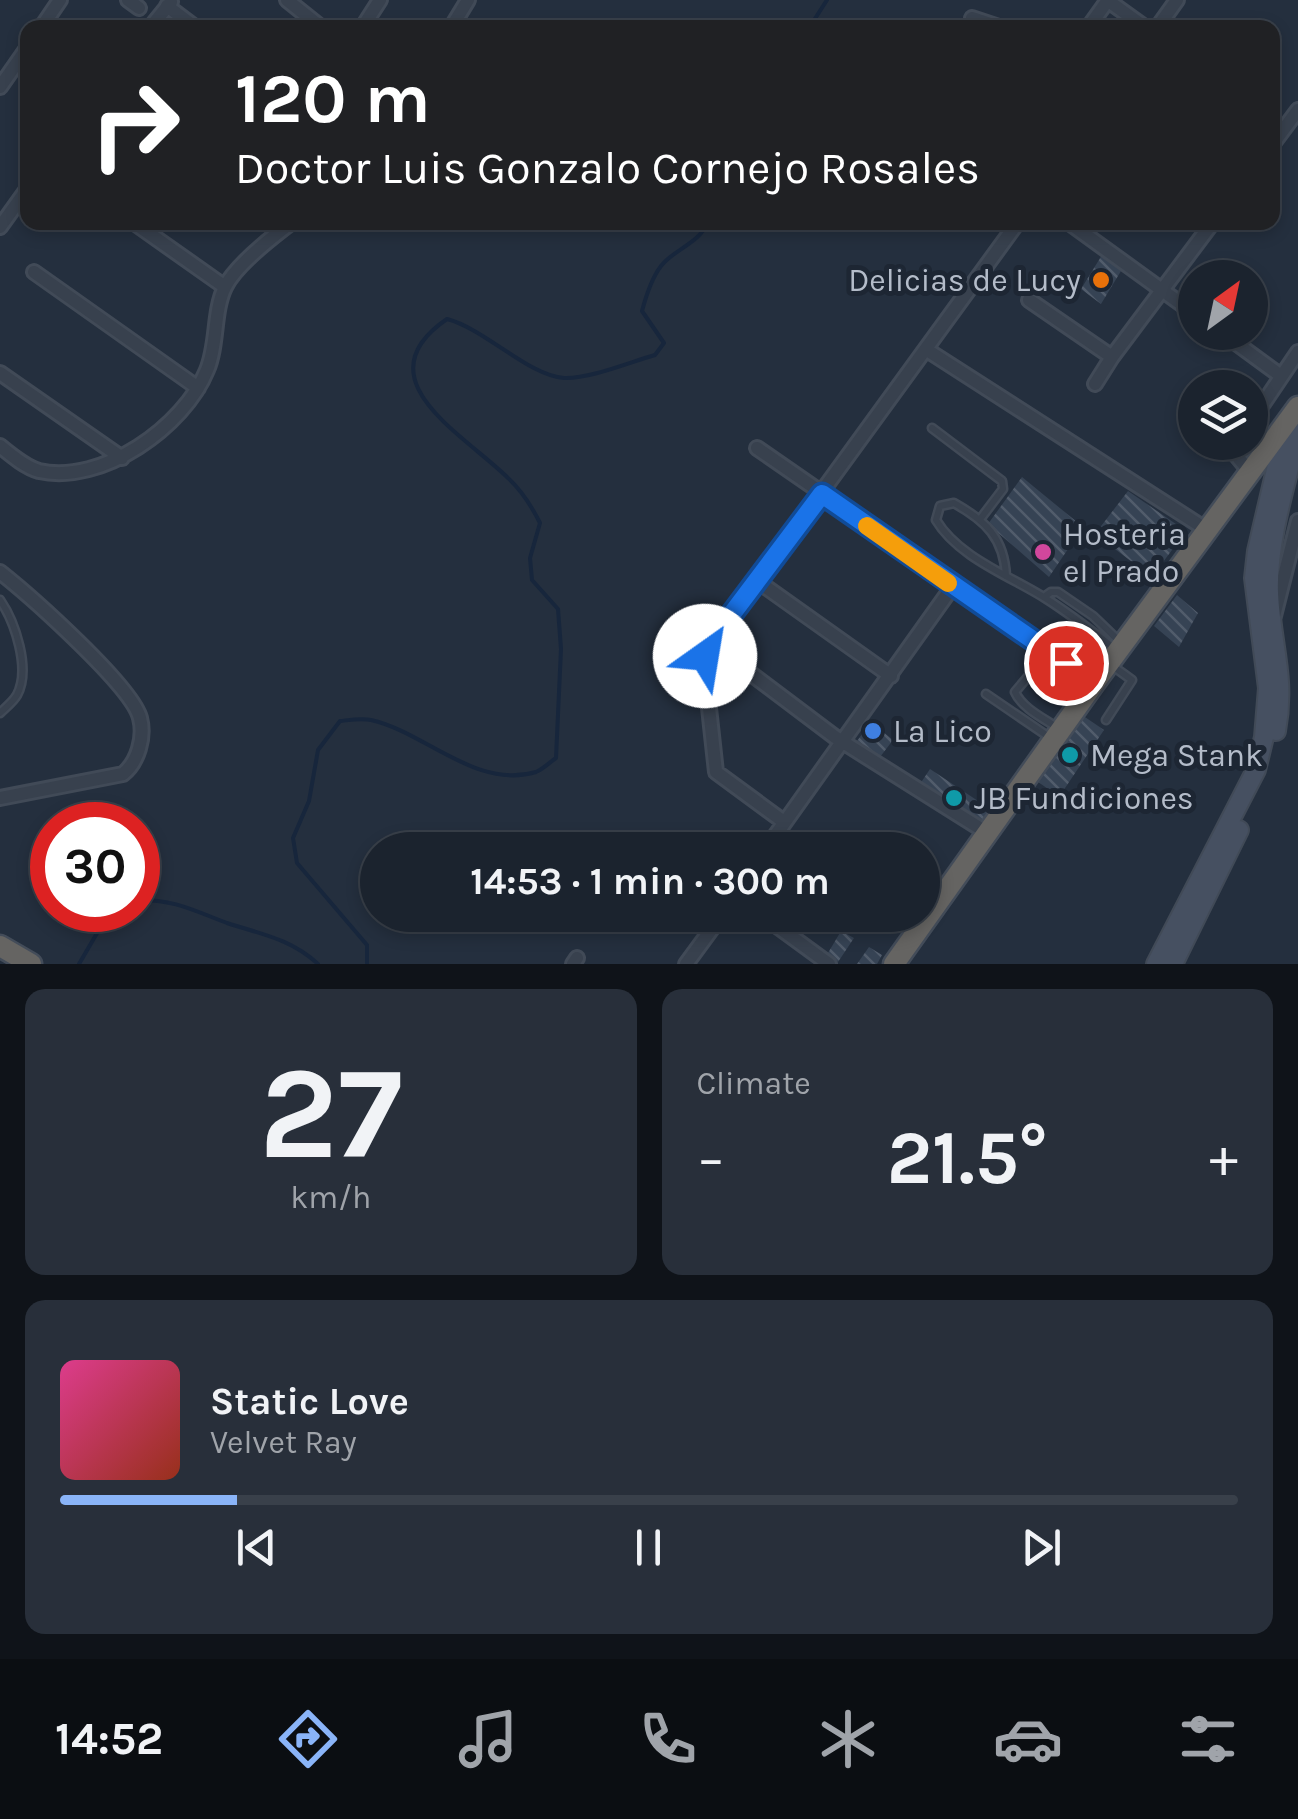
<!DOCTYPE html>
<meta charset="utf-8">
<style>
body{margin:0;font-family:Karla,sans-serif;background:#282f3a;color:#f1f3f6;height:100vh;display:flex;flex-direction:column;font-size:38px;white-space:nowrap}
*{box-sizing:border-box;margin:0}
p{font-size:32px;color:#a0a4aa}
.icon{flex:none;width:55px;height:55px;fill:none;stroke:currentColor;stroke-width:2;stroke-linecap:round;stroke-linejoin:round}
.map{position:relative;height:964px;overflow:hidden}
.sheet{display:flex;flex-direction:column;gap:25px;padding:25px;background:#0f1319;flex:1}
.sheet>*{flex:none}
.top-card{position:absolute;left:20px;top:20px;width:1260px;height:210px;border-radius:20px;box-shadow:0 5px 15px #0003,0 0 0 2px #39404a;background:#202124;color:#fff;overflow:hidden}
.needle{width:65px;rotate:33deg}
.fabs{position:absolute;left:1178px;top:260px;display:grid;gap:20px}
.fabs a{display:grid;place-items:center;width:90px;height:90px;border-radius:50%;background:#1b232e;box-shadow:0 5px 15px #0003,0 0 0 2px #39404a;font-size:50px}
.speed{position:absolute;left:30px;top:802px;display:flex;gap:20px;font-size:50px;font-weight:700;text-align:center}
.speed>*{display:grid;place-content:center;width:130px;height:130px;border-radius:50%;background:#1b232e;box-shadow:0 5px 15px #0003,0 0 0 2px #39404a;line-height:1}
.speed .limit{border:15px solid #d22;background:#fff;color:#111}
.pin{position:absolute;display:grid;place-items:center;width:85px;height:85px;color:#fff;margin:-42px;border:5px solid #fff;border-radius:50%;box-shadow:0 2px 10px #0007}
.me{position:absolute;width:110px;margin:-55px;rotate:32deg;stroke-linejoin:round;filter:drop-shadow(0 0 8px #0008)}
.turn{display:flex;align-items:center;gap:35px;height:210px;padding:0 50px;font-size:45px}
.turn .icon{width:130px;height:130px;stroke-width:2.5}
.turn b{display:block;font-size:70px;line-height:85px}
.big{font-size:75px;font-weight:700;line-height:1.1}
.sheet .card{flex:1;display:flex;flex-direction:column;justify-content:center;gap:15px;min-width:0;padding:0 35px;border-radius:20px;background:#282f3a}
.sheet .dial{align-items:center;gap:0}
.dial b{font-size:130px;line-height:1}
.song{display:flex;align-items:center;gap:30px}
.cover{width:120px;height:120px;border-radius:15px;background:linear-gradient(135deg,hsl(330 70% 55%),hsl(10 70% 35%))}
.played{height:10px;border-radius:5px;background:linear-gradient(90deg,#8ab4f8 15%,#39404a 15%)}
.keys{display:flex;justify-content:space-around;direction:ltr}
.heat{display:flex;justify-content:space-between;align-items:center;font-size:55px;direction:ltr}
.sheet .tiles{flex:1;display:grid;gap:25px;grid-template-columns:1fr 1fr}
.card:last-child{grid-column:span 2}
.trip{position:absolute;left:360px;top:832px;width:580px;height:100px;border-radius:50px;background:#1b232e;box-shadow:0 5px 15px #0003,0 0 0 2px #39404a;font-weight:700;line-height:100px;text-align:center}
.tabs{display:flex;height:160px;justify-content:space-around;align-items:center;background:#0b0e12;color:#a0a4aa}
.tabs .icon{width:70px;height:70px}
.tabs .current{color:#8ab4f8}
.tabs b{font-size:45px;color:#f1f3f6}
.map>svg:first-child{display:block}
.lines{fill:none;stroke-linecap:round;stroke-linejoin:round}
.stream{stroke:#17263c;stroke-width:4}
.building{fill:url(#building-back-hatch)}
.service-casing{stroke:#414a57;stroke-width:11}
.minor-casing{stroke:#414a57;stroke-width:18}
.secondary-casing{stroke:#414a57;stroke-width:22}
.trunk-casing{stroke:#434c59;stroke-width:25}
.service{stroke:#38414e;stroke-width:6}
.minor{stroke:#38414e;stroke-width:12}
.secondary{stroke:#465061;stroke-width:18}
.trunk{stroke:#656462;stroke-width:20}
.route-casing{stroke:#114b97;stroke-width:25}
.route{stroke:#1a73e8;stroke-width:18}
.slow{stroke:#f59e0b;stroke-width:18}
.food-dot{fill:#e8710a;stroke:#1d2633;stroke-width:4}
.hotel-dot{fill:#d1479c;stroke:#1d2633;stroke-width:4}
.shop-dot{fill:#3f7fe0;stroke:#1d2633;stroke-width:4}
.culture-dot{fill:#0f9aa8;stroke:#1d2633;stroke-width:4}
.labels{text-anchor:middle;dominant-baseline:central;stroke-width:10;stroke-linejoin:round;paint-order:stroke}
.poi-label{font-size:32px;fill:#b4bcc9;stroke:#1d2633;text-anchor:start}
</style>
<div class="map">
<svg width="1298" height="964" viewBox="0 0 1298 964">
<defs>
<pattern id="building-back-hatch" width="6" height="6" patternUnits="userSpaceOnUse" patternTransform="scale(2.5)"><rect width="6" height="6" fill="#364354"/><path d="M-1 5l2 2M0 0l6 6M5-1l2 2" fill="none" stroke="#515c6b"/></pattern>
</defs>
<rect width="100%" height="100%" fill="#242f3e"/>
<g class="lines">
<path class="stream" d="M809,28L827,0
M138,900C177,900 192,910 227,923C261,934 291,939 318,964
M79,964L107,916L116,910
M367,964V945L297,863L293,838L309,801L318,750L340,721C350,720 361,718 371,720C425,732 476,790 536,772C543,769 550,762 556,758L561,649L558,609L532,580L530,558L540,523C532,507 521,490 508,478C465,435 359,379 447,319C485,329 529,376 564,378C590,379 630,362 655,355L664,343L642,311C646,296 651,279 661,266C674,249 699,244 708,222"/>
</g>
<path class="building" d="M1102,255L1121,271L1101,304L1081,289Z
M1022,477L1083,527L1049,577L988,524Z
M1128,491L1186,531L1152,577L1095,534Z
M1177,595L1198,613L1179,647L1154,626Z
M1082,715L1104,730L1059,797L1037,781Z
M871,722L893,740L880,757L857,741Z
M930,769L990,809L978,827L918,787Z
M841,931L854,938L838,962L828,953Z
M869,947L882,955L877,964H857Z"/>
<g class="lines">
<defs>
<path id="service" d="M932,428L1002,481L1003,489L981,518
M1006,576C1004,538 986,521 954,503L940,506L936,520C958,557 1010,576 1045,598C1069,613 1092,631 1115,649
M1044,597L1051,592H1058L1093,616L1119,641
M0,600C15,622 31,669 17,695C13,702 5,708 0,713
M986,694L1049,737
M1106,720L1132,680L1110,664
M1058,728C1043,718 1022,708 1015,692L1036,667L1079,693"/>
<path id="minor" d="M128,0L139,8
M287,0L322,28
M1107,0L1146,28
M167,6L196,28
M972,18L1002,28
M41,28L60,0
M150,28L171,2
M362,28L380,0
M451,28L468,0
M1088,28L1108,0
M1157,28L1177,0
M0,87L28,47
M1272,145L1298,110
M133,222L225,287
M1068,222L1195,314
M0,227L28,188
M34,272L198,388
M1029,300L1112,357L1095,384
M1221,332L1281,376
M927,350L1207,530
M1112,357L1213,222
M0,373L122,458
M1250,423L1298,352
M1238,442L1236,455L1250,472
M0,446C11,455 25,467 39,471C102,485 184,427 207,370C218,344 213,312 225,287C236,265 272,237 292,222
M757,448L1095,682
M0,572C29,595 132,686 140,718C145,737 138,762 123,774L0,798
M756,580L891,676
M1274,616L1298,521
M710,643L835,737L989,834
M784,822L716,772L704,662L706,651L1018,222
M765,850L953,586
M701,915L715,925
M762,915L829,964
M573,964L577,958
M686,964L722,915"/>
<path id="secondary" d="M1276,731C1286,677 1271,645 1269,593C1267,540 1286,484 1298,433
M1156,964L1256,770L1264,737L1268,688L1254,578L1257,551L1286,427
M1173,964L1239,830"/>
<path id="trunk" d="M0,946L31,964
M894,964L1095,682L1298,407"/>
</defs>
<use href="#service" class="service-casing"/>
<use href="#minor" class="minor-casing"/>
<use href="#secondary" class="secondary-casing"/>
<use href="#trunk" class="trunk-casing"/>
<use href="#service" class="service"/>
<use href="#minor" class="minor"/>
<use href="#secondary" class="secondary"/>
<use href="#trunk" class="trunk"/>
</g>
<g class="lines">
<defs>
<path id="route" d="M705,656L710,643L822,494L1066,663"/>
</defs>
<use href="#route" class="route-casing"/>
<use href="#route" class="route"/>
<path class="slow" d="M867,526L948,583"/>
</g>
<circle class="food-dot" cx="1101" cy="280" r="10"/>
<circle class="hotel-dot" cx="1043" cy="552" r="10"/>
<circle class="shop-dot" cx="873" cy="731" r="10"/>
<g class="culture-dot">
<circle cx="1070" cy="755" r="10"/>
<circle cx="954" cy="798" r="10"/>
</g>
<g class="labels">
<g class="poi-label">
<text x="1081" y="280" text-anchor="end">Delicias de Lucy</text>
<text x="1063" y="534">Hosteria<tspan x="1063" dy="37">el Prado</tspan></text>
<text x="893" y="731">La Lico</text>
<text x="1090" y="755">Mega Stank</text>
<text x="974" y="798">JB Fundiciones</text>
</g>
</g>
</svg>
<div class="fabs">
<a><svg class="needle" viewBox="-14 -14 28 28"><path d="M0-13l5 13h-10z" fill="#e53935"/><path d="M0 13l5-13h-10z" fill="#a0a4aa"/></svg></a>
<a><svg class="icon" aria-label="layers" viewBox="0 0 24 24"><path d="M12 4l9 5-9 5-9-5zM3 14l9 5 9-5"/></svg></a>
</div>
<div class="speed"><div class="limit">30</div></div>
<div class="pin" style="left:1066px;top:663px;background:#d93025"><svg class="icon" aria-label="arrive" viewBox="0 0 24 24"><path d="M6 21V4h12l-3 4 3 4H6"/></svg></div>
<svg class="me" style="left:705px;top:656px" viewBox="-20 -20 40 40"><circle r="19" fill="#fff"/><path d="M0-13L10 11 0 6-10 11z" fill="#1a73e8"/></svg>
<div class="trip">14:53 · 1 min · 300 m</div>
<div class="top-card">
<div class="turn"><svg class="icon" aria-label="right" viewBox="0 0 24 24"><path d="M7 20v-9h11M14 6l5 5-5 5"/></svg><div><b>120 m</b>Doctor Luis Gonzalo Cornejo Rosales</div></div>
</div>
</div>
<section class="sheet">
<div class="tiles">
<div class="card dial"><b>27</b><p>km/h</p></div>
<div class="card"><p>Climate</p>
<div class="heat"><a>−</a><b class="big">21.5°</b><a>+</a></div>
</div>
<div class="card">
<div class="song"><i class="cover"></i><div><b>Static Love</b><p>Velvet Ray</p></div></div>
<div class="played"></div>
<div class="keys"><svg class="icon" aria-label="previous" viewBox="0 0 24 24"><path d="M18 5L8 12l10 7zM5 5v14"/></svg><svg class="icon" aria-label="pause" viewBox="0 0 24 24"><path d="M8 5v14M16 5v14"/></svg><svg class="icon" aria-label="next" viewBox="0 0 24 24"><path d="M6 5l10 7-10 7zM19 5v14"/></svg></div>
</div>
</div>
</section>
<nav class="tabs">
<b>14:52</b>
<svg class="icon current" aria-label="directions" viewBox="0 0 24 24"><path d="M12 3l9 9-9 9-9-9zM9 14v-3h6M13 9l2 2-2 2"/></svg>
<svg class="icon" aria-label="music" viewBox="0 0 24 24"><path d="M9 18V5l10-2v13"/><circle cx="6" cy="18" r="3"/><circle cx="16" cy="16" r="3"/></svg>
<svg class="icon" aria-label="phone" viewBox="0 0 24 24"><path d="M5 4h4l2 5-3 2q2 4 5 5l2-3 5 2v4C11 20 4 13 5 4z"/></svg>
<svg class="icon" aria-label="climate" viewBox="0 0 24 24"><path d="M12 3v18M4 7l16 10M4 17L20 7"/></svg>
<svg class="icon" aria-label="car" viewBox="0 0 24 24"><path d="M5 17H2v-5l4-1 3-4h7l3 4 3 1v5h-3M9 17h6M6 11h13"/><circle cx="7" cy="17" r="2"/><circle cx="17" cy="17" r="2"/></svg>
<svg class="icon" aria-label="filters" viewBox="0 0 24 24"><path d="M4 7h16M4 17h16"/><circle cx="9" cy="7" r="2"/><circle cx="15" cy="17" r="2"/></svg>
</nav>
